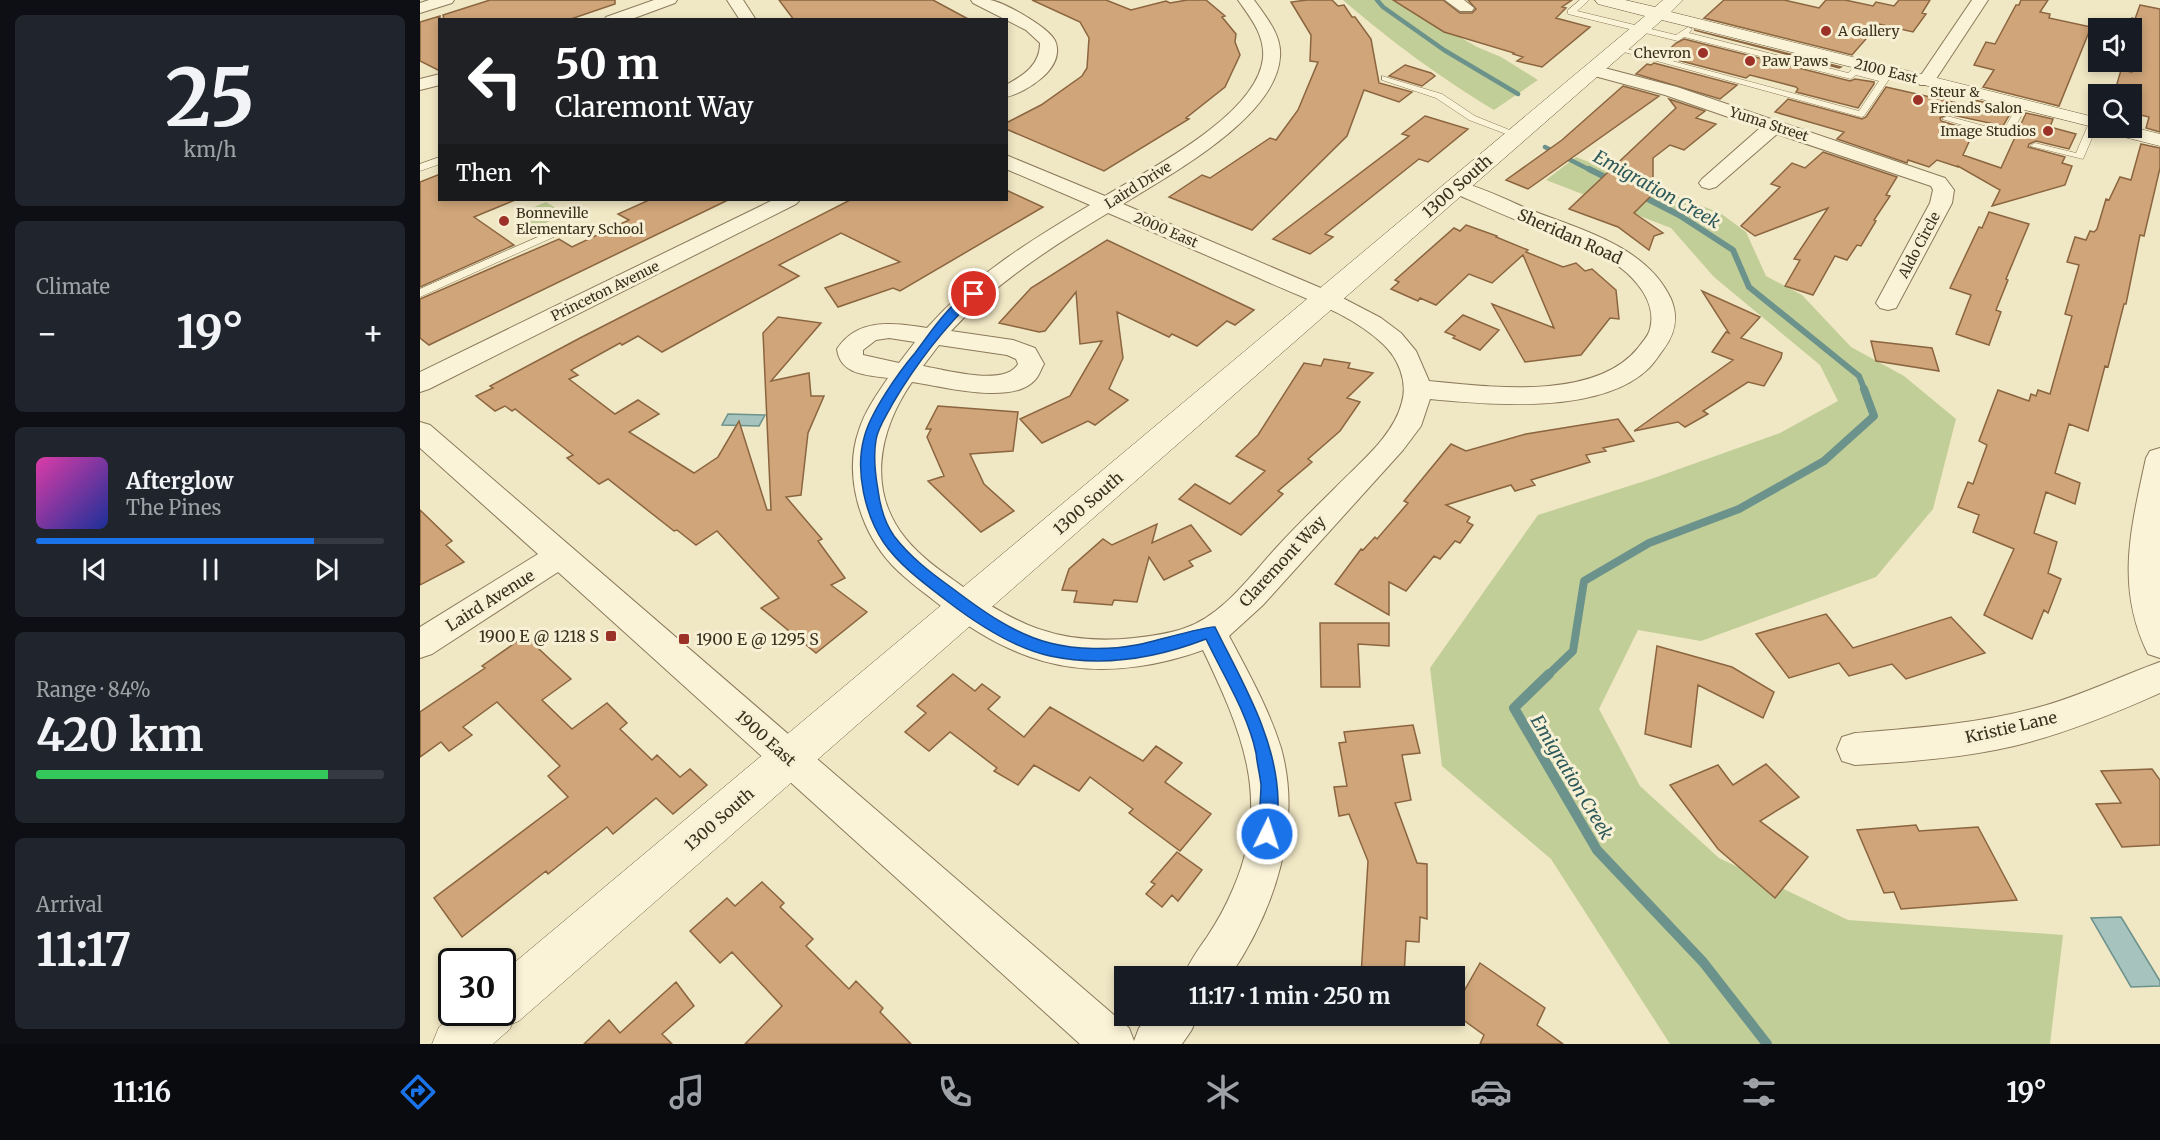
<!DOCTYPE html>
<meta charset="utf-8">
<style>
body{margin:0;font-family:Merriweather,serif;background:#20242c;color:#f1f3f6;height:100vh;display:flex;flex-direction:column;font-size:22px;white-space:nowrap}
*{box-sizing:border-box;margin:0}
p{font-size:20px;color:#9ea1a6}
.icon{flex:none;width:33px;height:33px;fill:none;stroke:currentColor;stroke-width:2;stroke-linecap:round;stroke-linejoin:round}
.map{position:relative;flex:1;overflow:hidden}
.details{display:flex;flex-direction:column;gap:15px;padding:15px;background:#0d0f14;width:420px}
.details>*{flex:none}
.banner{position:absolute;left:18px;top:18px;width:570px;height:183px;border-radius:0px;box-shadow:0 3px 9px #0003;background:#202124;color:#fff;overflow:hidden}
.tools{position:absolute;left:1668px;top:18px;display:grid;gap:12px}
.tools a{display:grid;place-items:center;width:54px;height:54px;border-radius:0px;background:#171b24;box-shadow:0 3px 9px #0003;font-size:30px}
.speed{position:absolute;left:18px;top:948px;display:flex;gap:12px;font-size:30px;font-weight:700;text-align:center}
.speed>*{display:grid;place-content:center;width:78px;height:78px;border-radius:50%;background:#171b24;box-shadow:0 3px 9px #0003;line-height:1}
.speed .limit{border:3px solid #111;border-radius:9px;background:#fff;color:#111}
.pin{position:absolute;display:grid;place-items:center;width:51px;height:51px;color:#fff;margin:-26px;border:3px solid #fff;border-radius:50%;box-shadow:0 2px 6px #0007}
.me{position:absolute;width:66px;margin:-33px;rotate:4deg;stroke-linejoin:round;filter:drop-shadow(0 0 4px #0008)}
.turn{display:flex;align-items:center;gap:21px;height:126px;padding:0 18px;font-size:27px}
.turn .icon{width:78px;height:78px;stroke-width:2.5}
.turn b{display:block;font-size:42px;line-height:51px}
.then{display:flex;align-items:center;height:57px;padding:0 18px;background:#0003;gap:12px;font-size:22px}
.big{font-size:45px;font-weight:700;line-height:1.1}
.details .widget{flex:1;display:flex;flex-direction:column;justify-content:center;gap:9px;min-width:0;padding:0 21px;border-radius:9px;background:#20242c}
.details .dial{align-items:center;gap:0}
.dial b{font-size:78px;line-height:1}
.song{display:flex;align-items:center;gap:18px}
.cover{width:72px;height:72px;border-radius:9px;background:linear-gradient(135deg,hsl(320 70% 55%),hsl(230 70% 35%))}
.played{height:6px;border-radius:3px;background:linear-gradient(90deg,#1a73e8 80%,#363941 80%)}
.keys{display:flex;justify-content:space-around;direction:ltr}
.heat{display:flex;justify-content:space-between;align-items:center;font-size:33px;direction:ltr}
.charge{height:9px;border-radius:4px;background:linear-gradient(90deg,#34c759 84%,#363941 0)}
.trip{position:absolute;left:694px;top:966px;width:351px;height:60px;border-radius:0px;background:#171b24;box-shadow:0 3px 9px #0003;font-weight:700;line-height:60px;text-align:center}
.dock{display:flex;height:96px;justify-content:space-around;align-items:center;background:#090b0e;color:#9ea1a6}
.dock .icon{width:42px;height:42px}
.dock .selected{color:#1a73e8}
.dock b{font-size:27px;color:#f1f3f6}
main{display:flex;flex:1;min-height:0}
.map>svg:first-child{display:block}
.green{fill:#c2ce97}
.water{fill:#a6c3bd;stroke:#6c928c;stroke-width:1.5}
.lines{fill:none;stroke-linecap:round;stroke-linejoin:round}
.stream-far3{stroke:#6c928c;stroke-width:4.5}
.stream-far2{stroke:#6c928c;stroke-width:6}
.stream-far1{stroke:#6c928c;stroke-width:8}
.stream{stroke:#6c928c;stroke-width:10}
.building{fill:#cfa579;stroke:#8b653f;stroke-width:1.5}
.lane-casing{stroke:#8b795a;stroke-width:1}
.street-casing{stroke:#8b795a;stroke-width:2}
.secondary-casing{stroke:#6d5a3d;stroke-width:1}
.lane{fill:#faf3d8;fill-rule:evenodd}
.street{fill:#faf3d8;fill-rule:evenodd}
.secondary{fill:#faf3d8;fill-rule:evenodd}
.route{fill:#1a73e8;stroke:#114b97;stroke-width:1.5}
.poi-dot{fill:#9c3227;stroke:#f7f0d4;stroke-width:2}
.labels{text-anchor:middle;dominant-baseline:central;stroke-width:6;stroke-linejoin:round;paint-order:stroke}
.far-poi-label{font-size:14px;fill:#3b2f1e;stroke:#f7f0d4;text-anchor:start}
.far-street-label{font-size:14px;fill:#3b2f1e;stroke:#f7f0d4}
.street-label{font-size:16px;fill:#3b2f1e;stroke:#f7f0d4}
.poi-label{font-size:16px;fill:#3b2f1e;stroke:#f7f0d4;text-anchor:end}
.water-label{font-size:18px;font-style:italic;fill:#2d595b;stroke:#f7f0d4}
</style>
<main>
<section class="details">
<div class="widget dial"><b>25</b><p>km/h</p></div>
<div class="widget"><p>Climate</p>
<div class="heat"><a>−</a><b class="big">19°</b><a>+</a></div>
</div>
<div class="widget">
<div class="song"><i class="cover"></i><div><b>Afterglow</b><p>The Pines</p></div></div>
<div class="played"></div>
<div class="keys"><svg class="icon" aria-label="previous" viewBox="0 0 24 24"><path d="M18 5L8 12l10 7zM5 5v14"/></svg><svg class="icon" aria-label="pause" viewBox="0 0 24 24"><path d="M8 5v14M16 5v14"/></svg><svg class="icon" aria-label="next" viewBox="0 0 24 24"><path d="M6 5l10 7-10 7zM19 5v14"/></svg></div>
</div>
<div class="widget"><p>Range · 84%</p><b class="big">420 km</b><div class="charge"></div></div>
<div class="widget"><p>Arrival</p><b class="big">11:17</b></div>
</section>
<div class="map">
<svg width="1740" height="1044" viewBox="0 0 1740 1044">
<rect width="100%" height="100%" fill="#f0e7c4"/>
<path class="green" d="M923,0H976L1057,47L1081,57L1118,80L1074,110C1018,76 973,43 923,0Z
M1156,157L1300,213L1326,232L1346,276L1382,295L1431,347L1484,376L1536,419L1513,509L1456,577L1281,641L1218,630L1179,709L1220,786L1299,858L1428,920L1643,935L1630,1044H1250L1131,859L1022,766L1010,668L1118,515L1231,479L1360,433L1418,401L1400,365L1294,277L1251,228L1126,180Z
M126,202L146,214L115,228L95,215Z"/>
<path class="water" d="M308,414L345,415L339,426L302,425Z
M1701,917L1740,981V986L1711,987L1671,918Z"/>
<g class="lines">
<path class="stream-far3" d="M957,0L963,7L1024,50L1098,94
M1125,147L1172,171"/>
<path class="stream-far2" d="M1169,169L1191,180
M1220,195L1259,215L1313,250L1329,287L1439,376L1445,391"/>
<path class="stream-far1" d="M1127,676L1153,651L1164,581L1229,543L1319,509L1404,461L1454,416L1444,389"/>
<path class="stream" d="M1129,674L1094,708L1177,850L1283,962L1347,1044"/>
</g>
<path class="building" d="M70,0H195V4L148,20H24L23,15Z
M359,0H513L550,20H374Z
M612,0H686L711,10L746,1L750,3L767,0H786L805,16L802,17L816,34L815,42L820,55L805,87L766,118L769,119L684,171L586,129V123L621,105L662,76L667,68L669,38L660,22Z
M887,0H912L918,6L924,5L932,17H935L951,39L959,83L992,92L979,102L944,90L927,136L832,230L749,197L782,175L790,178L850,138L856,140L878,110L898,62L890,61L891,35L871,2Z
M973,0H1023L1040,13H1052L1056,9L1048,0H1152L1142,7L1146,8L1136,18L1170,27L1122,67L1097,61L1103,57L1093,54L1094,53L1024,32Z
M1304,0H1364L1399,8L1406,0H1425L1453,6L1456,2L1474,6L1479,0H1510L1502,13L1506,14L1493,32L1459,24L1432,55L1284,18Z
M1601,0H1628L1620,12L1630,14L1629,18L1671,27L1639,106L1563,87L1574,70L1554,65L1566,42L1575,44L1596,5H1599Z
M1720,5L1740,9V132L1726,128L1729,117L1712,113V94H1694L1701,70L1712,72V18L1715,19Z
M20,16V71L0,61V22Z
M1274,30L1421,67L1419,68Z
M1264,39L1430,81L1435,79L1454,82V84L1438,108L1376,92L1378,89L1376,87L1330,75L1326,78L1242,56L1256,43Z
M1234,63L1317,85L1300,99L1216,74L1227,64L1231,65Z
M985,65L1011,73L1015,76L1002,86L969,76Z
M1203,86L1239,96L1108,189L1086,180L1142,140Z
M1466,87L1550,106L1555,100L1593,109L1583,126L1528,114L1520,118L1521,121L1554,131L1543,155L1581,168L1606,113L1633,119L1630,127L1656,134L1649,149L1616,141L1609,144L1608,147L1645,157L1642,163L1652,166L1645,185L1572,206L1580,190L1538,166V167L1517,160L1509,167L1488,160L1487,163L1417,139L1424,132L1355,112L1368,99L1442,119L1446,117Z
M1249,99L1285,111L1276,118L1296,124L1264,150L1250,145L1233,158V194L1214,213L1243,233L1234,236L1229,250L1198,227L1149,209L1256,108Z
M1005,116L1048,129L1008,162L999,159L905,234L913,237L890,254L853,239L989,136L982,134Z
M1721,144L1740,148V168L1724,236L1720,235L1706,304H1704L1688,367L1685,366L1668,431L1649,424L1635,473L1660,483L1655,504L1626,492L1614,533L1637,542L1628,573L1641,579L1628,613L1624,610L1612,639L1564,615L1594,549L1553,532L1559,515L1538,507L1548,482L1553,484L1567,445L1559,441L1578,390L1609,401L1611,394L1616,396L1618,390L1630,394L1652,316L1645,314L1659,265L1647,262L1655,237L1666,240L1670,231L1674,232L1677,229L1686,199L1689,200L1700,177L1711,180Z
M1403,152L1477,177L1466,195L1470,196L1454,220L1456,221L1441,246L1437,245L1427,260L1415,256L1393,295L1365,286L1380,260L1374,259L1408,208L1335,236L1321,226L1360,187L1351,184L1372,163L1385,168Z
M20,174V200H95L54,217L94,245L0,287V182Z
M586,190L623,207L480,291L473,288L418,307L405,288L480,262L421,233L359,265L379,276L242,352L218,336L202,345L200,343L151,370L158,375L149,379L195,414L218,400L239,414L209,432L274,473L298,457L319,421L347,510H351L343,333L358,317L401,323L351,381L389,373L391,396H404L388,433L381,495L366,497L402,539L398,541L425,578L411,585L447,612L396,653L341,608L359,598L297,531L276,545L257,530L254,531L188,479L179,484L147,458L153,455L95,409L92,411L85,406L75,411L56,396L73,388L70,386L160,338L430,200H586Z
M229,200H308L9,345L0,338V299L139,239L152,247L209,220L198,214Z
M1569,212L1609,224L1586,279L1588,280L1576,310L1581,312L1569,345L1536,334L1551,295L1530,288L1559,227L1562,228Z
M1046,225L1077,236L1076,237L1108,250L1106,252L1143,267L1156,263L1165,271L1172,269L1196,290L1199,319L1190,318L1161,355L1105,362L1072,304L1134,328L1103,255L1072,283L1049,274L1016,305L1000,298L998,301L971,289L979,282L975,280L1034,228L1040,231Z
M687,240L834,310L815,325L807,321L777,346L752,334L749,337L697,312L703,358L689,389L708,400L675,425L668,421L622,443L600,419L650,396L682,341L660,344L656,292L625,331L619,332L579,323L611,288Z
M1282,291L1340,317L1321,338L1362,353L1361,358L1344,386L1328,382L1283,411L1288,414L1265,427L1258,422L1214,431L1313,360L1292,352L1306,332L1309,333Z
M1043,315L1079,330L1060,350L1033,338L1035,336L1025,332Z
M1451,341L1512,348L1519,371L1456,361Z
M904,359L930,363L928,368L953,373L927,398L940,402L920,431L888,459L892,462L858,491L863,494L821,535L759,499L775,484L810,504L845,471L816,456L838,435L884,363L901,366Z
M518,406L598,412L593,451L550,454L564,484L594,511L561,532L508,481L524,476L507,437L511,429H506Z
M1198,419L1214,441L1183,448L1186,451L1166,455L1170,462L1111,480L1115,485L1095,491L1091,485L1026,505L1050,517L1047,522L1053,525L1040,543L1035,541L1020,559L1014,556L986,591L969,582V615L915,584L941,549L943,550L955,537L957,539L988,503L984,501L1031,444L1046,451L1106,434Z
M0,510L32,541L26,545L44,562L0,585Z
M737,524L732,543L771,525L791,551L769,561L773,566L744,580L729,557L717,602L694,600L692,605L654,602L657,591L642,590L649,569L683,539L692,545Z
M1406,614L1433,648L1531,617L1565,653L1486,679L1472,664L1429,676L1419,663L1369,678L1336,634Z
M900,623H969V646L938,644L940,687H901Z
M105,636L151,679L122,700L152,729L187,703L207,723L200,729L232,760L237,755L260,777L270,769L287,785L253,814L236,798L193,834L187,827L128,874L126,871L42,937L14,898L148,797L128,776L140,766L77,702L43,727L52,735L29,751L21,742L0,757V712L65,668L62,666Z
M1237,646L1312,667L1354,692L1343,718L1278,685L1271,747L1225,734Z
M533,674L555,691L562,684L580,697L568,709L604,737L630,707L723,761L736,746L762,763L745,782L791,814L760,851L709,813L713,809L670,777L659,791L614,765L598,785L574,771L577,768L530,732L509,751L485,732L506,713L497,706Z
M993,725L1000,753L982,755L991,800L975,803L997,863L1007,864V919L1000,917L999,942L986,941L984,976H941L948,861L929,814L919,816L914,787L927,786L919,743L926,742L924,732Z
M1346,764L1379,797L1340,821L1388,857L1355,898L1298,849L1250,785L1298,765L1313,785Z
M1732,769L1740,780V845L1702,847L1676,804L1701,803L1681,771Z
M1496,825L1499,831L1558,827L1597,900L1481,909L1474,892L1464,893L1437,830Z
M757,852L782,870L758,901L752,895L742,907L726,894L735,884L731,882Z
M342,882L364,903L360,907L393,939L386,946L429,989L436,981L463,1008L460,1012L491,1044H325L362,1006L312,952L300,963L270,931L307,898L315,906Z
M1060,963L1125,1008L1117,1025L1143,1044H1060L1064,1035L1035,1014V1007Z
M256,982L274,1006L242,1034L252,1044H164L189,1020L200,1033Z"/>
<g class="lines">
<defs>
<path id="lane" d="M1160,0H1169L1157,11L1256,35L1268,27L1272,29L1269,33L1428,73L1433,69L1462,77L1467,70L1474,72L1444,116L1441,117L1193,49L1200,47L1439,111L1459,81L1436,75L1431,79L1264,37L1258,41L1148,14V10Z
M962,76L1022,94L1055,116L1102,135L1094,137L1049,120L1016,98L962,80Z
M1599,103L1607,105L1591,135L1586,138L1522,119L1527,116L1583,131Z
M1674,120L1678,124L1663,159L1610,146L1615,143L1656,153L1669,123Z
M20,157V164L0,171V164Z
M143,226L148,229L147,231L0,297V289Z"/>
<path id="street" d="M9,0H34L32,3L0,13V3Z
M234,0H257L255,3L209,20H184L186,17Z
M307,0H323L336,20H320Z
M551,0C557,0 564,0 570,0C584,2 633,29 636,43C644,69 607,92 586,97V85C604,75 620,65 620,43L606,30L553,3Z
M818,0H834C846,17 862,35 860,57C856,118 749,175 703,204L915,294L961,318L981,333L996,351L1009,381C1070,387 1175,401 1218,348C1222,342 1228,337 1230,329C1236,307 1222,287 1207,273C1183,252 1151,242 1121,230C1090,218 1059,204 1029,191L1026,187L1029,183L1036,181C1061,187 1085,199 1108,209C1158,229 1226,245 1251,299C1259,318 1255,334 1243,350C1239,355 1235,362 1229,368C1181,415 1072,405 1010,399L1001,426L983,450L843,605L809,636C828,672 849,709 861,748C883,827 854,911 810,976H764C769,962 778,950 787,937C797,922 806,906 813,889C852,800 822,732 783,650C742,665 695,673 652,667C604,661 559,636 521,606C505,593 487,581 472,565C440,531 423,475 439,430C445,411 457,394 468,378C447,375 420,375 417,349C438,317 474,323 507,328C553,276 611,240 670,205L586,169V155L685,196C730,169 837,115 843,58C845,35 830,17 818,0ZM688,213C738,234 788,256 839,278C880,297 929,312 963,344C978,358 988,381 982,402C974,436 938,464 914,489C895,508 875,527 857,547C830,576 803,615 765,628C749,634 731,636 714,638C639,646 594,625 535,581C518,569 500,556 486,539C446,490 459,430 492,382C522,386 592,406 615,380C619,376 621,369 624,364L615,348L593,340L531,331C577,282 631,247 688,213ZM469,338L495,342L479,363L443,355V350L456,340ZM519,345L587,355L596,359L598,364C585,387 526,370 503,366Z
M1025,0H1044L1054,8L1052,11H1040Z
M1552,0H1568L1512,85H1500L1497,81Z
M1173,65L1257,87L1525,178L1534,190L1532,203L1476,308L1468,310L1460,308L1456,303L1510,203L1513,190L1511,186L1357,134L1296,187L1289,189L1282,187L1279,183L1282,179L1340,128L1245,95L1167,74L1164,70L1167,66Z
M20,74V85L0,90V79Z
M353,200H380L376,204L9,389L0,392V372Z
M0,422L10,425L709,1028L714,1041L719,1028L729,1016H778L771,1031L762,1044H660L138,572L12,654L0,658V627L118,554L0,448Z
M1740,448V658L1728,654C1695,587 1711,528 1726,458L1730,451Z
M1740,662V693C1693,714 1644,734 1594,746C1542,758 1488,762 1435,765L1422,761L1417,749L1422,737L1435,733C1496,728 1557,724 1616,708C1659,697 1698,677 1740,662Z"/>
<path id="secondary" d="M1175,0H1205L1235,7L1243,0H1263L1251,12L1678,118V128L1712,127L1740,134V146L1684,132L1681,129L1242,20L99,1021L92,1024L90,1029L73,1044H12L19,1027L36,1012H82V973L1225,16L1178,4Z"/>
</defs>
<use href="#lane" class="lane-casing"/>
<use href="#street" class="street-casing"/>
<use href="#secondary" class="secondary-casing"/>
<use href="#lane" class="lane"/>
<use href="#street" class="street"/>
<use href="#secondary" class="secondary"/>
</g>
<path class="route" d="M554,291L557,292V296C524,328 496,364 473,403C467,415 458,427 456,440C453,457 455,473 458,490C460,506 465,523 474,536C490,557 511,573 532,588C561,610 594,634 630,643C657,650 690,650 716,645C729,643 790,625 795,627C822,682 856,737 858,799C858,813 859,827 854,840L847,842L841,840C837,830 841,798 841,785C840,775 837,764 836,753C828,714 803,675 786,639C737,658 682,667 630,656C593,648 557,624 527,601C505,584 480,566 464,543C445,515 435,471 444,438C450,413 478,373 495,353C508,336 533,297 554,291Z"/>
<g class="poi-dot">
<circle cx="1406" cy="31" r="6"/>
<circle cx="1283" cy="53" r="6"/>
<circle cx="1330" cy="61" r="6"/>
<circle cx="1498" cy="100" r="6"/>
<circle cx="1628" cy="131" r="6"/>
<circle cx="84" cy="221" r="6"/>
<rect x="185" y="630" width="12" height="12" rx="3"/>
<rect x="258" y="633" width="12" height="12" rx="3"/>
</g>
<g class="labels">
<g class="far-poi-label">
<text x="1418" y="31">A Gallery</text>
<text x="1271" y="53" text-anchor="end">Chevron</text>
<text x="1342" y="61">Paw Paws</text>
<text x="1510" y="92">Steur &amp;<tspan x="1510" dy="16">Friends Salon</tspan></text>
<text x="1616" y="131" text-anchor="end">Image Studios</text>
<text x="96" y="213">Bonneville<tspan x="96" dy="16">Elementary School</tspan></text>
</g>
<g class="far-street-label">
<text transform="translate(1466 71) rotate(14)">2100 East</text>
<text transform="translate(1349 124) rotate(18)">Yuma Street</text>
<text transform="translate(718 185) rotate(-32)">Laird Drive</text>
<text transform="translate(746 230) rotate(23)">2000 East</text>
<text transform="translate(1499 245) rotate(-62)">Aldo Circle</text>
<text transform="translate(185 291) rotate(-26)">Princeton Avenue</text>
</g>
<g class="street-label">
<text transform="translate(1037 186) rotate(-41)">1300 South</text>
<text transform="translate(1150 236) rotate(24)">Sheridan Road</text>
<text transform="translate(668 503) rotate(-41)">1300 South</text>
<text transform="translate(862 561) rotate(-47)">Claremont Way</text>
<text transform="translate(70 600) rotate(-32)">Laird Avenue</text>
<text transform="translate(1591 727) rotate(-13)">Kristie Lane</text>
<text transform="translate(346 738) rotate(42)">1900 East</text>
<text transform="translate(299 819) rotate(-41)">1300 South</text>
</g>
<g class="poi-label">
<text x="179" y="636">1900 E @ 1218 S</text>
<text x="276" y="639" text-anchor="start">1900 E @ 1295 S</text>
</g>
<g class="water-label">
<text transform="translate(1237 189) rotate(29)">Emigration Creek</text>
<text transform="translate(1152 777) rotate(59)">Emigration Creek</text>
</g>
</g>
</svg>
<div class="tools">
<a><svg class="icon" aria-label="sound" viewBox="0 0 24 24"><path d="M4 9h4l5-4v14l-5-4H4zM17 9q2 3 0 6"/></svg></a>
<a><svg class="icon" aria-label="search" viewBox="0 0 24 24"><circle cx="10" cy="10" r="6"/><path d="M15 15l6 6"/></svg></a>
</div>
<div class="speed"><div class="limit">30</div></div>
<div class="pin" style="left:554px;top:294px;background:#d93025"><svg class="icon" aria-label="arrive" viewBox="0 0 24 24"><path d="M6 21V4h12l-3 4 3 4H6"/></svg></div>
<svg class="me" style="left:847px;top:834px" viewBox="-20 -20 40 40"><circle r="17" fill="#1a73e8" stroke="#fff" stroke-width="3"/><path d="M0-11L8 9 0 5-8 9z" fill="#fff"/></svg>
<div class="trip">11:17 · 1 min · 250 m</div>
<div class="banner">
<div class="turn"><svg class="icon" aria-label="left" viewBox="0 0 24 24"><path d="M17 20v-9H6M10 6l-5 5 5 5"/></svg><div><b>50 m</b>Claremont Way</div></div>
<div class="then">Then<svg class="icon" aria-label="ahead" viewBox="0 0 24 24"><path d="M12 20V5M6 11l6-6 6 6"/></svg></div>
</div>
</div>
</main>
<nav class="dock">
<b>11:16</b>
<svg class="icon selected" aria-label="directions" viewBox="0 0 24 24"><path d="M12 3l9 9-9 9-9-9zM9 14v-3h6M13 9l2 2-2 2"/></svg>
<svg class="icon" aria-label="music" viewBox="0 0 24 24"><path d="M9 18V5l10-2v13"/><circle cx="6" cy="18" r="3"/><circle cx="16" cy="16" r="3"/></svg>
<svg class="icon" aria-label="phone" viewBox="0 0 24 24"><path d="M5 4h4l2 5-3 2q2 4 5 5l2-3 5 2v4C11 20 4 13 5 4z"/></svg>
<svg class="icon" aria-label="climate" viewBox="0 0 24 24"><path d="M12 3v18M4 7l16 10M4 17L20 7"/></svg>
<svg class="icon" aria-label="car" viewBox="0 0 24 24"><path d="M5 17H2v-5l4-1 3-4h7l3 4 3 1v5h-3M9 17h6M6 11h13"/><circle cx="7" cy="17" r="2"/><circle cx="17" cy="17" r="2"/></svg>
<svg class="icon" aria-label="filters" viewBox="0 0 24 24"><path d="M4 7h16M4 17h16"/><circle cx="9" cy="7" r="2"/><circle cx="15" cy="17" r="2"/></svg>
<b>19°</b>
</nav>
